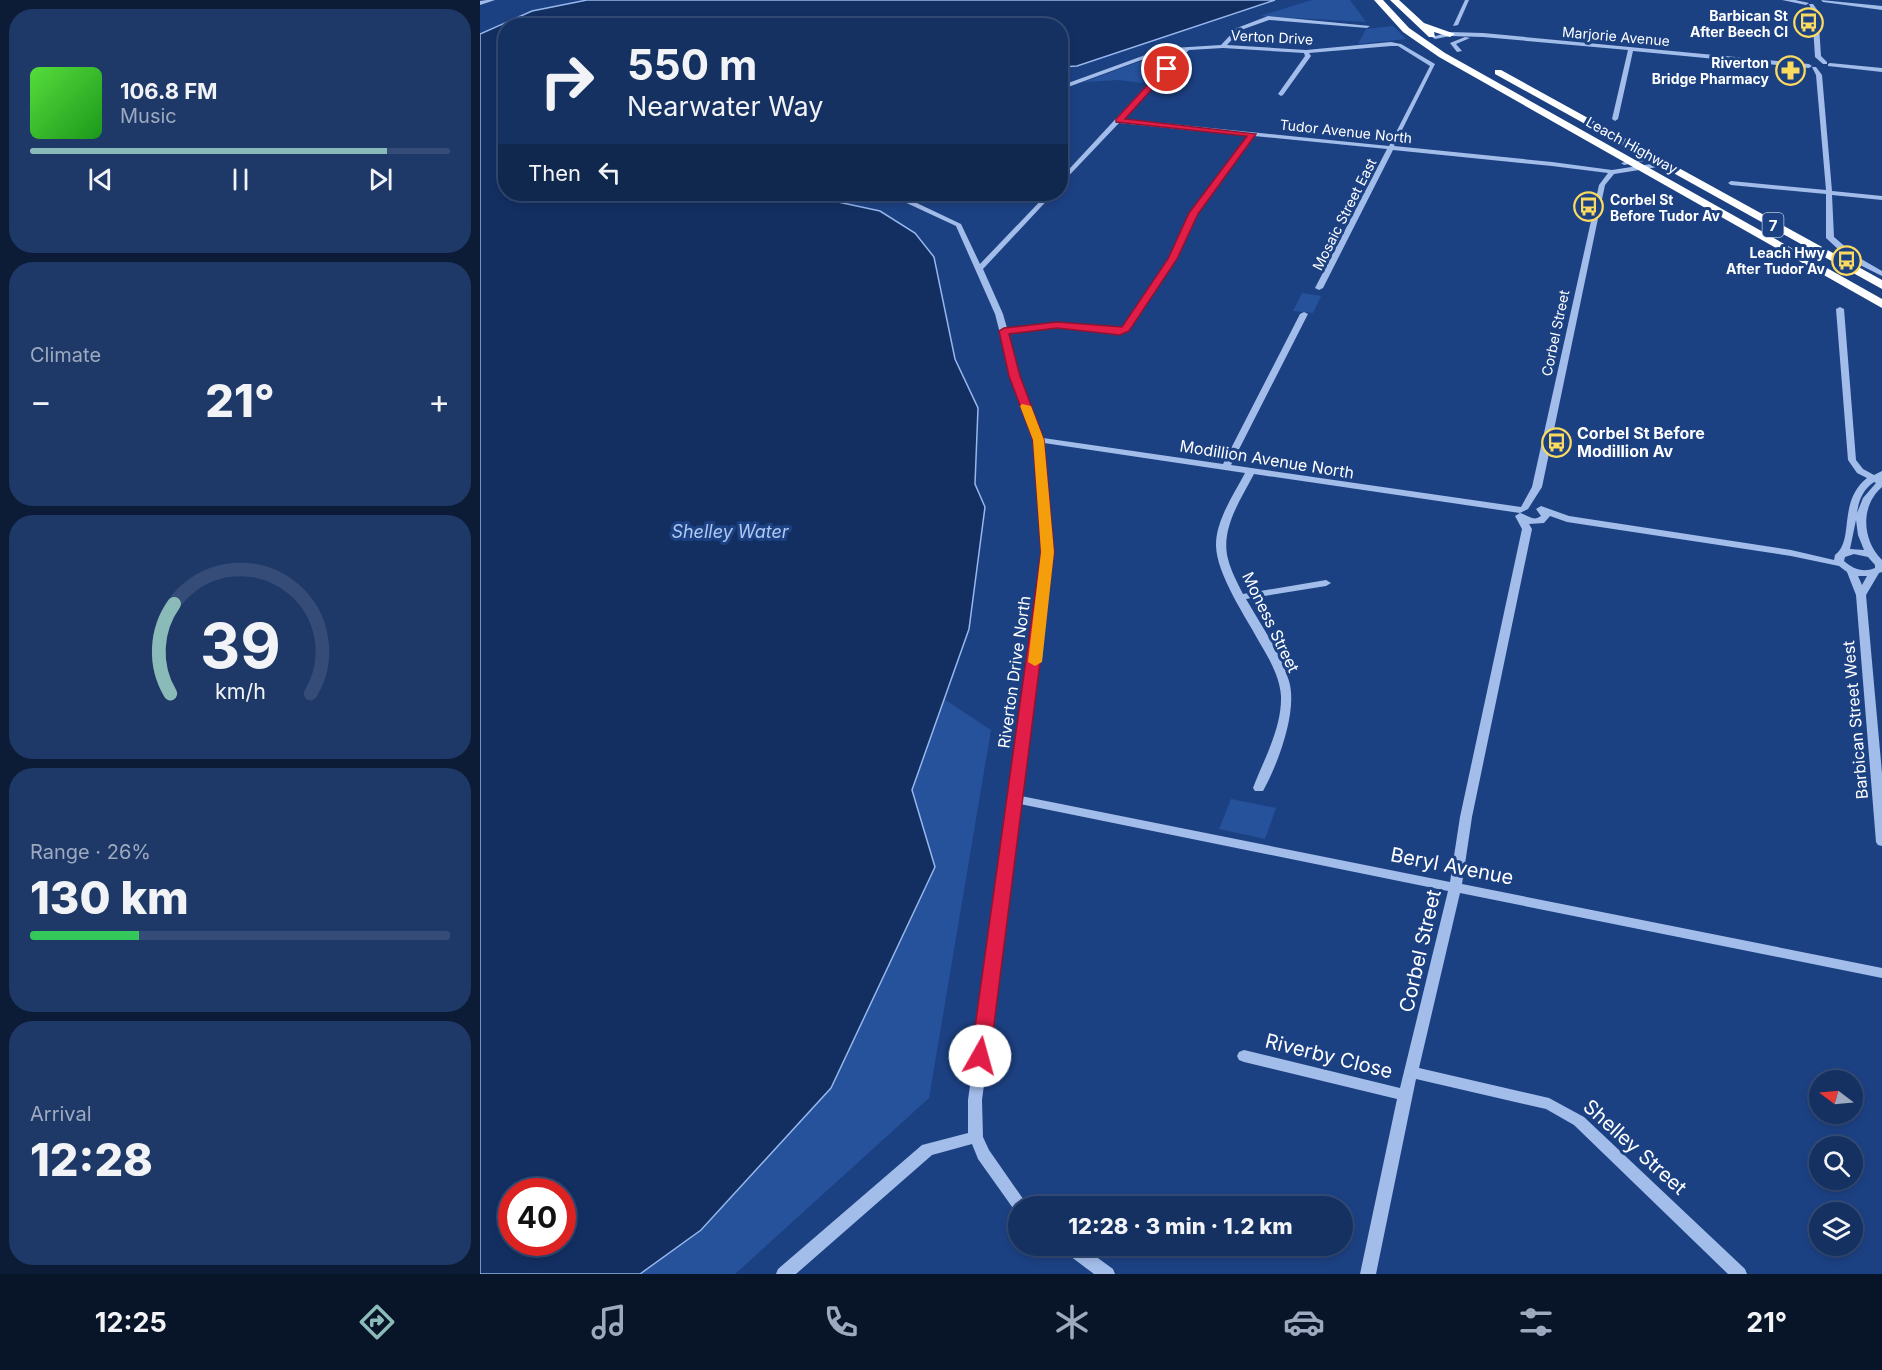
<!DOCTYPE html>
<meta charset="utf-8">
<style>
body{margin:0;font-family:Inter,sans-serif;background:#1e3968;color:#f1f3f6;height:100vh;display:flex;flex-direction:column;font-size:22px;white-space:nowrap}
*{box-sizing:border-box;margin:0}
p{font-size:20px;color:#9da9be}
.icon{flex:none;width:33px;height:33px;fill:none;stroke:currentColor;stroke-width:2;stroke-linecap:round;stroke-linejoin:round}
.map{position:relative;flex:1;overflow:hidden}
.drawer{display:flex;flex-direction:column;gap:9px;padding:9px;background:#0c1b36;width:480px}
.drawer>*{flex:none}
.banner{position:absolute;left:18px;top:18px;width:570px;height:183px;border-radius:24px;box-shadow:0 3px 9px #0003,0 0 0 2px #344c77;background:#153162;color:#f1f3f6;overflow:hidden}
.needle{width:39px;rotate:286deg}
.tools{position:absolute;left:1329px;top:1070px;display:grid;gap:12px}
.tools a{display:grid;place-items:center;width:54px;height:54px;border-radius:50%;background:#153162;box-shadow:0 3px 9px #0003,0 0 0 2px #344c77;font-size:30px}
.speed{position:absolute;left:18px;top:1178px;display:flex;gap:12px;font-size:30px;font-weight:700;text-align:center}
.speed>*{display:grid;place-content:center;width:78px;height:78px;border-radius:50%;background:#153162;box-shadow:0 3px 9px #0003,0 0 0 2px #344c77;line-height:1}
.speed .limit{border:9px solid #d22;background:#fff;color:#111}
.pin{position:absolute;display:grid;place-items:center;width:51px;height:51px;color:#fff;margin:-26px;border:3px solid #fff;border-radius:50%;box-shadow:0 2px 6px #0007}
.me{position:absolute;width:66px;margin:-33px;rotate:7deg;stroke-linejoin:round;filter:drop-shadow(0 0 4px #0008)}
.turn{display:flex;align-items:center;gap:21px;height:126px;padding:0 30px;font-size:27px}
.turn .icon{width:78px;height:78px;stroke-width:2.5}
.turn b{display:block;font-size:42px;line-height:51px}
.then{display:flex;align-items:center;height:57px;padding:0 30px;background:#0003;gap:12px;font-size:22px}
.big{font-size:45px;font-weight:800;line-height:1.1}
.drawer .widget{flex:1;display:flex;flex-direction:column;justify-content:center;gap:9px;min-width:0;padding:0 21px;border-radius:24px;background:#1e3968}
.drawer .dial{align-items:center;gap:0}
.dial svg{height:156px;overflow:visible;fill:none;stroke:#344c77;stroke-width:7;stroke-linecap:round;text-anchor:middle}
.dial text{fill:#f1f3f6;stroke:none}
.song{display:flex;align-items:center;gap:18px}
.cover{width:72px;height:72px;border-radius:9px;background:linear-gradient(135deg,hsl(110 70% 55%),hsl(120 70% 35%))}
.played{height:6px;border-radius:3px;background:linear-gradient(90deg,#8bbbb9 85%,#344c77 85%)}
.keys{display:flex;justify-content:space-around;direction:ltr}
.heat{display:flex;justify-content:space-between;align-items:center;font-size:33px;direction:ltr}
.charge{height:9px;border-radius:4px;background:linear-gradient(90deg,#34c759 26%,#344c77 0)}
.trip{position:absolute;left:528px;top:1196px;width:345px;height:60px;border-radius:30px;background:#153162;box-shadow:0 3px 9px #0003,0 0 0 2px #344c77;font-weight:800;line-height:60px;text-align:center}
.menu{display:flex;height:96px;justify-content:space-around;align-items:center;background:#081427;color:#9da9be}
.menu .icon{width:42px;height:42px}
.menu .current{color:#8bbbb9}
.menu b{font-size:27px;color:#f1f3f6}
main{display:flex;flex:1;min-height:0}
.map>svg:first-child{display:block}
.green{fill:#26529c}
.water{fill:#132f62;stroke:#96b7ec;stroke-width:1.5;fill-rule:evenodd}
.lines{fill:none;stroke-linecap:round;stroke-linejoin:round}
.minor{fill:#a3bdea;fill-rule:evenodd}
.highway{fill:#fff;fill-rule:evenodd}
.route{fill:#e11d48;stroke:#92132f;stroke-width:1.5}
.slow{fill:#f59e0b}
.labels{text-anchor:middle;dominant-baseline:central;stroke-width:6;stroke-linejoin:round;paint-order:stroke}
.far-poi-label{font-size:14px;font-weight:bold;fill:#fff;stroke:#1c4183;text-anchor:end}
.far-street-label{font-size:14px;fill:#fff;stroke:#1c4183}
.shield{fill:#1c4183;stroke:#bbc6da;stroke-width:1.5}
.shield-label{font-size:15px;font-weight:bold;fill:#fff}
.poi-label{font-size:16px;font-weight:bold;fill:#fff;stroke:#1c4183;text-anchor:start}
.street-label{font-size:16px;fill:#fff;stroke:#1c4183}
.water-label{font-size:18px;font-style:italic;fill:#aec8f2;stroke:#1c4183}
.near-street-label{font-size:20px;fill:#fff;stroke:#1c4183}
</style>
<main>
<section class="drawer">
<div class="widget">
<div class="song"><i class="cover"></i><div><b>106.8 FM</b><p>Music</p></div></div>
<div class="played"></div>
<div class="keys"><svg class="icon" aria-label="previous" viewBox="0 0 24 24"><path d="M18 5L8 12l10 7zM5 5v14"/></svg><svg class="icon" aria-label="pause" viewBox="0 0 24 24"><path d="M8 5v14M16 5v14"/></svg><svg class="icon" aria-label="next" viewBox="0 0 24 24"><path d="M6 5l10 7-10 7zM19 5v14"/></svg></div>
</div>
<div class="widget"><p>Climate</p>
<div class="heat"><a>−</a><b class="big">21°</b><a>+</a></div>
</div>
<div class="widget dial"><svg viewBox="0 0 100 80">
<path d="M14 69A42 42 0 1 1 86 69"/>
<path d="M14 69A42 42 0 0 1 16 23" stroke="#8bbbb9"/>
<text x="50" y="56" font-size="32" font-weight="700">39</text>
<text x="50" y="72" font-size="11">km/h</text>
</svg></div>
<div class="widget"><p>Range · 26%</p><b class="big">130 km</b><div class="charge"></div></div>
<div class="widget"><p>Arrival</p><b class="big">12:28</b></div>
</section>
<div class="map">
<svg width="1402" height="1274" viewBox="0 0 1402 1274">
<rect width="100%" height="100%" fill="#1c4183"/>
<path class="green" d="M832,0H870L886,22L780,16Z
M913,26L926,39L878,44L886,29Z
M690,53L662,83L639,80L604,82L672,57Z
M822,293L841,296L833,313L813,311Z
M464,699L511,730L449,1098L255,1274H160L221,1230L351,1088L455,867L432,790Z
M751,799L796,808L785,839L739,829Z"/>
<path class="water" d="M107,0H795L597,66L581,67L580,26H26V194H321L400,211L435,233L454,257L475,359L498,408L495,484L505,507L489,629L432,790L455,867L351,1088L221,1230L160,1274H0V34L52,11ZM32,1191H82V1242H32Z"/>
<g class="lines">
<path class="minor" d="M7,0H15L0,5V1Z
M985,0H989L978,25L973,26Z
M1302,0H1315L1329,3L1326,5Z
M1341,0L1402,6V10L1343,2Z
M1329,4H1333L1338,11L1341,56L1347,62V64H1343L1335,57L1332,11Z
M788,16L890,26L887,28L789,20L761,30L747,45L826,50L911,42L921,44L955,64L914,146L1072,162L1132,170L1184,162L1187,164L1184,166L1134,174L1125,185L1062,487L1048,509L1040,513L774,474C761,499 740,529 748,559C751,571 757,582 763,594L846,580L851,583L846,586L766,599C781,625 800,652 809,681C818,711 798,764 783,791H775L773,788C784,759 802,728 801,696C800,678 790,660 781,645C767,619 736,574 736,545C736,520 754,494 765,473L564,443L573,552L541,796L970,882L980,817L1042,529L1035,516L1040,513C1048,515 1053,522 1061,516L1056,509L1061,506L1089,516L1311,550L1354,560L1355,555C1375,540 1357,502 1387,478L1377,473L1368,460L1356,309L1360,307L1364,309L1376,460L1383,469L1394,475L1402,471V487C1380,506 1382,540 1402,560V572L1399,573L1386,595L1402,773V846L1398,845L1396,842L1376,595L1367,572L1359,566L1311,556L1087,522L1070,516L1064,523L1049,524L1052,529L992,817L982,884L1402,968V978L980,893L939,1068L1069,1098L1104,1117L1265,1269L1267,1274H1248L1094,1125L1066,1109L936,1079L896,1274H880L917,1099L764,1062L759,1060L757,1056L759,1052L764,1050L920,1088L968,891L540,804L502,1100L503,1137L509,1150L548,1206H538V1212L535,1211L498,1159L492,1144L452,1155L316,1274H296L298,1269L442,1145L488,1133V1100L563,552L555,440L531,376L515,314L476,226L418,199L399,194H411L422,196L481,224L500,264L567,194H573L503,269L523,314L527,328L577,323L639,329L642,327L689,259L711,213L768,136L639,123L580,185V179L667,85L702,51L672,56L580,90V86L668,54L693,48L741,45L757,28ZM911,46H918L950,66L909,146L642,119L671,87L709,50L743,48L824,53L825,56L798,94L801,96L803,95L831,56L829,53ZM774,136L907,149L835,288L839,290L843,288L913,150L1072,166L1128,173L1119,185L1052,487L1041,507L751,465L828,314L824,312L820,314L743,464L563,438L539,376L528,333L577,327L640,334L648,331L697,259L717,213ZM1394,482L1396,483L1383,498L1377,513C1379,499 1383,490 1394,482ZM1376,520L1378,535L1384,550L1370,549ZM1374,554L1388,557L1395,565V568C1383,573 1373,569 1364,561L1365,557ZM1378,576H1387L1382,585Z
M970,32L1003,33L1329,64L1332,66L1329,68L1153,51L1138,119L1135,121L1132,119L1148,50L1003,37L970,36L955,39L952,37Z
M985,37L990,38L976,44L982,51L977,52L970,43Z
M1350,63L1402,68V72L1348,66V64Z
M1332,67H1336L1342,75L1352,191L1402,196V200L1352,195L1354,237L1376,256L1402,271V276L1370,260L1346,238V194L1251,185L1248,183L1251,181L1346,190L1336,75Z
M1172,156L1174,157V159L1144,165L1141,163Z
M580,1245H600L633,1269L635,1274H614L582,1250Z"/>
<path class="highway" d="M894,0H903L929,28L965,53L1402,299V308L959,57L923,32Z
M910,0H919L944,23L975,34L970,37L954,32L955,37H949Z
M1015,70H1021L1402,280V289L1015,74Z"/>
</g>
<path class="route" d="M684,67L690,69L645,119L776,134L718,214L697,259L649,331L640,335L577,328L529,334L540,376L564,440L574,552L510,1056L507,1061L500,1063L494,1061L491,1056L561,552L553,440L529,376L519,331L524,328L577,322L642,327L688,259L709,213L767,136L636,122V119Z"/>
<path class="slow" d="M542,404L551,406L564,440L574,552L562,662L555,666L548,662L561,552L553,440L540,406Z"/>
<defs>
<symbol id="bus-ring" viewBox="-11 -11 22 22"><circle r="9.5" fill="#1c4183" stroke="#fbda60" stroke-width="1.5"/><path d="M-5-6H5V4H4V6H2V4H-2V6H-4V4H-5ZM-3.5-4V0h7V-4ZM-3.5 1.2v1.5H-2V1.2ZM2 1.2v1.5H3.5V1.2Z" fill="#fbda60"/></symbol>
<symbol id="pharmacy-ring" viewBox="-11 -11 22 22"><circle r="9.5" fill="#1c4183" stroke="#fbda60" stroke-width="1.5"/><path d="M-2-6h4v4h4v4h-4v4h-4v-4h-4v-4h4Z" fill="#fbda60"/></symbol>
</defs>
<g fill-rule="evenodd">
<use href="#bus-ring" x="1312" y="6" width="33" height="33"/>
<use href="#pharmacy-ring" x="1294" y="54" width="33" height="33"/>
<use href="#bus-ring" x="1092" y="190" width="33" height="33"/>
<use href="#bus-ring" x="1350" y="244" width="33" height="33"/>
<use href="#bus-ring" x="1060" y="426" width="33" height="33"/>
</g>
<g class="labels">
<g class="far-poi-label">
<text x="1308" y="15">Barbican St<tspan x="1308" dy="16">After Beech Cl</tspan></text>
<text x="1289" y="62">Riverton<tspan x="1289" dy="16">Bridge Pharmacy</tspan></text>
<text x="1130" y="199" text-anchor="start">Corbel St<tspan x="1130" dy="16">Before Tudor Av</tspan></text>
<text x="1345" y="252">Leach Hwy<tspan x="1345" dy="16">After Tudor Av</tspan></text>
</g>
<g class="far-street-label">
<text transform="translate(1136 36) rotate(5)">Marjorie Avenue</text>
<text transform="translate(792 37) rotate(3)">Verton Drive</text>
<text transform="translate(866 131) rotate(6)">Tudor Avenue North</text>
<text transform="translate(1152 145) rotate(29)">Leach Highway</text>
<text transform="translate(864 214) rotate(-63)">Mosaic Street East</text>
<text transform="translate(1075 333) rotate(-78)">Corbel Street</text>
</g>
<rect class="shield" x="1282.5" y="213" width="21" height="24" rx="4.5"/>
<g class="shield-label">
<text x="1293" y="225">7</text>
</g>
<g class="poi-label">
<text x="1097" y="433">Corbel St Before<tspan x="1097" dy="18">Modillion Av</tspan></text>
</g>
<g class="street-label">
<text transform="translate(787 459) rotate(9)">Modillion Avenue North</text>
<text transform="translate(791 622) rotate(64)">Moness Street</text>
<text transform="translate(534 672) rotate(-82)">Riverton Drive North</text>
<text transform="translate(1375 720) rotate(-95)">Barbican Street West</text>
</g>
<g class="water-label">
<text x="250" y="531">Shelley Water</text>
</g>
<g class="near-street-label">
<text transform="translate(972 866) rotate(11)">Beryl Avenue</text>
<text transform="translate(940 951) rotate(-77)">Corbel Street</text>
<text transform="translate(849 1056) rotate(14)">Riverby Close</text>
<text transform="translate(1155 1147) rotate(42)">Shelley Street</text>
</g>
</g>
</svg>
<div class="tools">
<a><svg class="needle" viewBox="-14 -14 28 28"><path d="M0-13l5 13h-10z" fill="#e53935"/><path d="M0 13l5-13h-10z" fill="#9da9be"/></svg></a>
<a><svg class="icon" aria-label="search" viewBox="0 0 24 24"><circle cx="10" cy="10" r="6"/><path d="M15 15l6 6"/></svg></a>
<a><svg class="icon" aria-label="layers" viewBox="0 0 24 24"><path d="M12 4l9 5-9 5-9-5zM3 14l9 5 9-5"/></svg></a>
</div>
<div class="speed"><div class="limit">40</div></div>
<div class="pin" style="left:687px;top:69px;background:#d93025"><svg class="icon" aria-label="arrive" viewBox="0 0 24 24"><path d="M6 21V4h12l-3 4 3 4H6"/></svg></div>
<svg class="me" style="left:500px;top:1056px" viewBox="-20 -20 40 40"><circle r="19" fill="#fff"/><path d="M0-13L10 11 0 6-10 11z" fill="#e11d48"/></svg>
<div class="trip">12:28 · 3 min · 1.2 km</div>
<div class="banner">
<div class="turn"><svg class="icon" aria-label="right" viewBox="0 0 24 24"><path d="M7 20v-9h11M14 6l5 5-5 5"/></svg><div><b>550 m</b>Nearwater Way</div></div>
<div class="then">Then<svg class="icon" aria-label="left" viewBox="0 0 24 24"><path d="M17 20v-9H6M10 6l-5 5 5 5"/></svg></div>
</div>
</div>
</main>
<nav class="menu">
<b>12:25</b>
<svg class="icon current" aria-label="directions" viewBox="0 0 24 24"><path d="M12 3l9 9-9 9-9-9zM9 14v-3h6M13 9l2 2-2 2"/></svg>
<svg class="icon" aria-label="music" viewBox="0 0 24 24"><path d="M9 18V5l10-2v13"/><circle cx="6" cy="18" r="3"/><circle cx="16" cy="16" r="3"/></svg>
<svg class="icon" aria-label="phone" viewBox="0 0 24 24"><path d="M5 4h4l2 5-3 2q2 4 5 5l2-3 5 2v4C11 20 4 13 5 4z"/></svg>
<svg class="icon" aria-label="climate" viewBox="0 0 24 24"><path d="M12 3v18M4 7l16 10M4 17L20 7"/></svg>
<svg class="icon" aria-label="car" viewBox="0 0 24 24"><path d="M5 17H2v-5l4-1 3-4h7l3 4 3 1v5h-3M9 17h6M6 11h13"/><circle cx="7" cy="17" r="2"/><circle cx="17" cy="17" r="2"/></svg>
<svg class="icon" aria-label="filters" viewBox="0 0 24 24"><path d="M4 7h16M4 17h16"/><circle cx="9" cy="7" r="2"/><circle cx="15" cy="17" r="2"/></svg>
<b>21°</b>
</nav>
